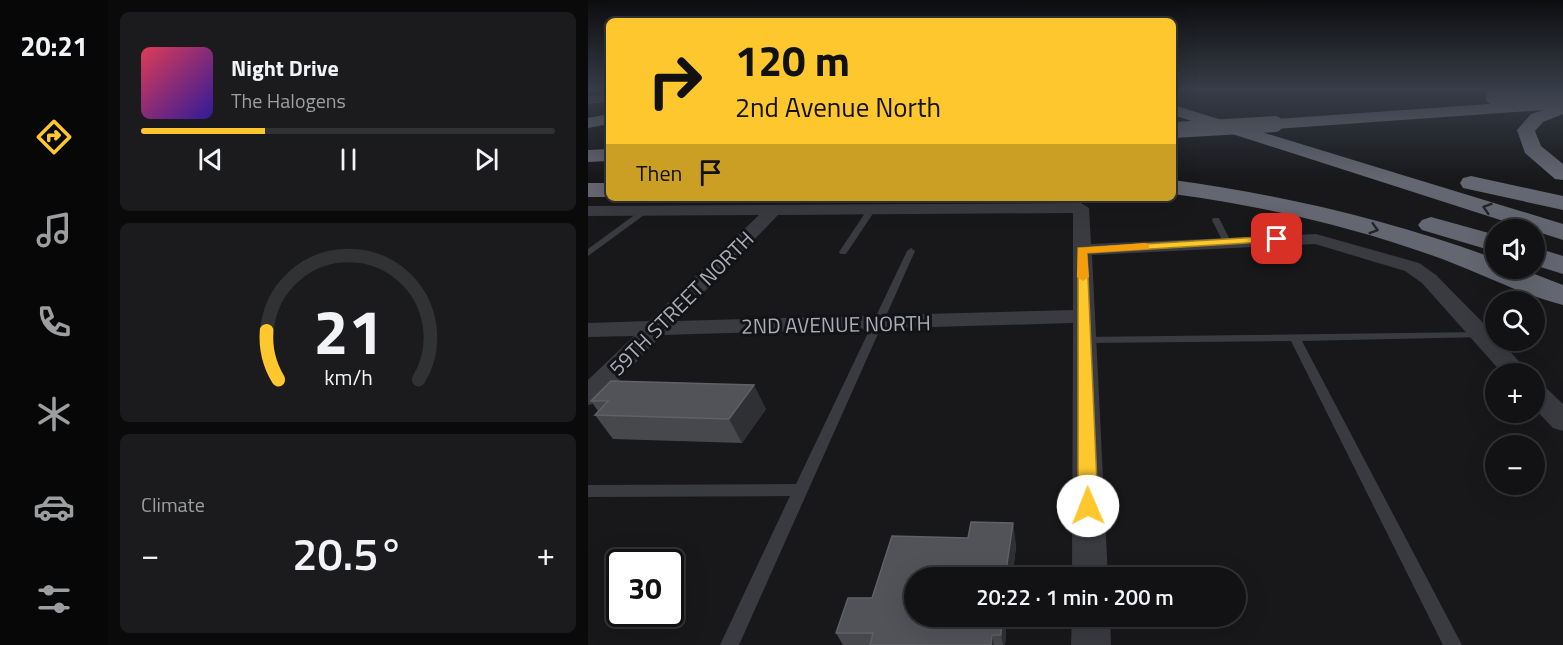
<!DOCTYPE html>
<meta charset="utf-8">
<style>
body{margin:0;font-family:"Titillium Web",sans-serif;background:#1b1b1d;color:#f1f3f6;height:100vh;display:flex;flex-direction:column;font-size:22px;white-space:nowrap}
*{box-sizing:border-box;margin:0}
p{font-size:20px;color:#9c9ea0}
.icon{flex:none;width:33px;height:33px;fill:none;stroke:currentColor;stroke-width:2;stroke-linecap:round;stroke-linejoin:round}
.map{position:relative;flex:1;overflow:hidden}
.panel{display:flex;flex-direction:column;gap:12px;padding:12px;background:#0a0a0b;width:480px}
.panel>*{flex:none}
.hud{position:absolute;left:18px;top:18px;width:570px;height:183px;border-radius:9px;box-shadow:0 6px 24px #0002,0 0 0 2px #313234;background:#fdc72d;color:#111;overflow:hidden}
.fabs{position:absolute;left:897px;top:219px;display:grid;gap:12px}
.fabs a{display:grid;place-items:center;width:60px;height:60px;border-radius:50%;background:#121214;box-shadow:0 6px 24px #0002,0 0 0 2px #313234;font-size:30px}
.speed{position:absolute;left:18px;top:549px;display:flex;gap:12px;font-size:30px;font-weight:700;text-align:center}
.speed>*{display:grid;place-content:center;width:78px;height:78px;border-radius:50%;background:#121214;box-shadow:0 6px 24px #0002,0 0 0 2px #313234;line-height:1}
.speed .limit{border:3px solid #111;border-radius:9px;background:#fff;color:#111}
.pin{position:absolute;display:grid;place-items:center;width:51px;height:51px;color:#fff;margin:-26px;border-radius:12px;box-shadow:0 3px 9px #0006}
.me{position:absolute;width:66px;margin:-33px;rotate:359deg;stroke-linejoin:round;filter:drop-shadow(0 0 4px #0008)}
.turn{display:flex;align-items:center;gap:21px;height:126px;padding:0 30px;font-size:27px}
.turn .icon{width:78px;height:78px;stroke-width:2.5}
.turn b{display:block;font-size:42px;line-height:51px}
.then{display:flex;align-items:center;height:57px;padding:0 30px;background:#0003;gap:12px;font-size:22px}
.big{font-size:45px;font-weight:600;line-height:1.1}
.panel .tile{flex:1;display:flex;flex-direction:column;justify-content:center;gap:9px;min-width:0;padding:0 21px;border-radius:9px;background:#1b1b1d}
.panel .dial{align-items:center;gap:0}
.dial svg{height:156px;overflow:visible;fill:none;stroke:#313234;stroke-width:7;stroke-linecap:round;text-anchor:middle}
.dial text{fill:#f1f3f6;stroke:none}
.song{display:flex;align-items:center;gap:18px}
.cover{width:72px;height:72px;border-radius:9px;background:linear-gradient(135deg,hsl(350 70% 55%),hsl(250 70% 35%))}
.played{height:6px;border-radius:3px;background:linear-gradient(90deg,#fdc72d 30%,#313234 30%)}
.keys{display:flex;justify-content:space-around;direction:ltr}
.heat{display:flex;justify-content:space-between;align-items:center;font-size:33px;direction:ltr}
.trip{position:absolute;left:316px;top:567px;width:342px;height:60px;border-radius:30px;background:#121214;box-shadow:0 6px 24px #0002,0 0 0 2px #313234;font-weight:600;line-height:60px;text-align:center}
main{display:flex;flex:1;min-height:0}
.tabs{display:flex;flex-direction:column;width:108px;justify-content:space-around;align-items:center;background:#070708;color:#9c9ea0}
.tabs .icon{width:42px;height:42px}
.tabs .on{color:#fdc72d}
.tabs b{font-size:27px;color:#f1f3f6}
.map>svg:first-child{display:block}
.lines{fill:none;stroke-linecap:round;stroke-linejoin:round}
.lane{fill:#3a3b41;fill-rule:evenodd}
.street{fill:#3a3b41;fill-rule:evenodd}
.secondary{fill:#46484f;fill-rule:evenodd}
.highway{fill:#646671;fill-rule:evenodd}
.highway-bridge{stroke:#646671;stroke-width:16}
.wall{fill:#46484c}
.shaded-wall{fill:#2f3033}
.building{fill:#515358;stroke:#5f6167;stroke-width:1.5}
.oneway{stroke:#232427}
.route{fill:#fdc72d;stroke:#a4811d;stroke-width:1.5}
.slow{fill:#f59e0b}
.labels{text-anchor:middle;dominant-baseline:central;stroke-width:6;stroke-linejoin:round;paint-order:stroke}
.street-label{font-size:21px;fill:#a9adba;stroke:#131315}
</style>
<main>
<nav class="tabs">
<b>20:21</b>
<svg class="icon on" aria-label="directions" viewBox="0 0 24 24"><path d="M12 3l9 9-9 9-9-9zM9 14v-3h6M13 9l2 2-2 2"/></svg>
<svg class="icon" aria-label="music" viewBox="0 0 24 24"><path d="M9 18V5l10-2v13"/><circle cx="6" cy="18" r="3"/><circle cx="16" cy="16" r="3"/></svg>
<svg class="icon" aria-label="phone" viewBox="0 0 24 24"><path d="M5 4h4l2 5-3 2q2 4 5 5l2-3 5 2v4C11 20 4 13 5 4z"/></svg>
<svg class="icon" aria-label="climate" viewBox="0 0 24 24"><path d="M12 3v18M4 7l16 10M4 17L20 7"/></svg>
<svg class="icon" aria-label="car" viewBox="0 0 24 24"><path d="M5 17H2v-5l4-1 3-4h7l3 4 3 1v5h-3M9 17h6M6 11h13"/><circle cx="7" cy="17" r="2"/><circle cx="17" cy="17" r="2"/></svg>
<svg class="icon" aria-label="filters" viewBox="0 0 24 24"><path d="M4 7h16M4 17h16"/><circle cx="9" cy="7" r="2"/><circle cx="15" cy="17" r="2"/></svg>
</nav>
<section class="panel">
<div class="tile">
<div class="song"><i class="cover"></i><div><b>Night Drive</b><p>The Halogens</p></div></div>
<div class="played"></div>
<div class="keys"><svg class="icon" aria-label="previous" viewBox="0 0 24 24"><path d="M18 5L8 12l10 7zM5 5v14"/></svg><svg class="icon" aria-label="pause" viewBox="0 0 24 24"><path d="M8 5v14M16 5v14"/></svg><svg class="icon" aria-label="next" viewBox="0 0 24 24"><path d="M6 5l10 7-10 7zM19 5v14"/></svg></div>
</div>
<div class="tile dial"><svg viewBox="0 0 100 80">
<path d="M14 69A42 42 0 1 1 86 69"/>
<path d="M14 69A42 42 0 0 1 8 44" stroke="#fdc72d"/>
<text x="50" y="56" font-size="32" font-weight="700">21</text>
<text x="50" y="72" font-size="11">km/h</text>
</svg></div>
<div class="tile"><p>Climate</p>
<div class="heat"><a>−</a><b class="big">20.5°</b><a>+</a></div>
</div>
</section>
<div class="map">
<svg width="975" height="645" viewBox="0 0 975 645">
<rect width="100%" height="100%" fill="#18181a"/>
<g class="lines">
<path class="lane" d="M281,207L288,209L258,254H252L251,252Z
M56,208L63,210L0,256V249Z
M625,218H631L643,242L642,244L639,245L635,242L624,220Z
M323,248L327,251L151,645H132L202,496L0,497V485L208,484L319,251Z
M892,332L897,335L896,337L714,341L874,645H855L703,341L496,343L491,340L496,337Z"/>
<path class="street" d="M493,203L501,208L503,244L728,234L831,263L848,275L908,336V340H912L942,374H915L834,283L817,271L727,244L504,255L520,578H484L485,323L74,335L9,403L0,405V380L46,336L0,337V323L61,321L171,215L0,216V206ZM485,213V310L88,321L190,215Z
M946,382L955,385L975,404V431L965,428L946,408Z
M484,616H522L523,645H483Z"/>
<path class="secondary" d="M21,94V102L0,104V96Z"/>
<path class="highway" d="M975,99V114L955,122L947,131L953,146L975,164V180L967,179L937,153L929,130L943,114L956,110L687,129L681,128L678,124L681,120L687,119Z
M585,105L975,224V240L585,115Z
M21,114V124L0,128V118Z
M21,149V161L0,162V150Z
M883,176L975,196V210L875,188L872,183L875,178Z
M585,180C695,195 803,220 908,259V268H931L975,285V305C930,294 887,270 843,255C759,225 673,206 585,194Z
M0,183H21V197H0Z
M843,217L908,235V252L834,230L830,225L834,220Z
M946,247L975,256V274L946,265Z"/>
<path class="highway-bridge" d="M906,97L975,93
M585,130L687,124"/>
</g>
<path class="wall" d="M3,401L178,409L154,443L25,439L7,415L10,411Z
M425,523L428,547L424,578H327V616H419L417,645H255L248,633L284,598L380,538Z"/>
<path class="shaded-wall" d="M166,385L178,409L154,443L141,419Z
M425,523L428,547L424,578H417Z
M414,616H419L417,645H415L413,635Z
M404,635L406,645H403Z"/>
<path class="building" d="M23,381L166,385L141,419L7,415L20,401H3Z
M383,522L425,523L417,578H327V616H414L413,635H404L403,645H282L285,633H248L260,598H284L304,536L380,538Z"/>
<defs><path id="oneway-chevron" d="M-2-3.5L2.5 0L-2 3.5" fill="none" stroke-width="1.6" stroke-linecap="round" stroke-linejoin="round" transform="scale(1.5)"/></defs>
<g class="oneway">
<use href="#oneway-chevron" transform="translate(899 208) rotate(-163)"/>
<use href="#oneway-chevron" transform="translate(786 229) rotate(16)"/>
</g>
<linearGradient id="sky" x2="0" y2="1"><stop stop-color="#0d0d0e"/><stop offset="0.5" stop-color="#373d49"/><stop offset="1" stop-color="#373d49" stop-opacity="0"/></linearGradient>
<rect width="975" height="179" fill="url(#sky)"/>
<path class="route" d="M689,236L694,239L693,241L499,253L510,506L507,512L500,515L493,512L490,506V248Z"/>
<path class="slow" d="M557,243L561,244V249L499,253L501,277L495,281L489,277L490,248Z"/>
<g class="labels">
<g class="street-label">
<text transform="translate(93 303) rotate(-45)">59TH STREET NORTH</text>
<text transform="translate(248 324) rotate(-1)">2ND AVENUE NORTH</text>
</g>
</g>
</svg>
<div class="fabs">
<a><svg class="icon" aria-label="sound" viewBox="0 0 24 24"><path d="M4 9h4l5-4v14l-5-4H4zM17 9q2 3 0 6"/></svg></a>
<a><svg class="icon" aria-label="search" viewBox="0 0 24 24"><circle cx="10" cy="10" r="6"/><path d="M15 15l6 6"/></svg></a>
<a>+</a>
<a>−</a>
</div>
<div class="speed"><div class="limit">30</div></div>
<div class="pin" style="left:689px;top:239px;background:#d93025"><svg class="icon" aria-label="arrive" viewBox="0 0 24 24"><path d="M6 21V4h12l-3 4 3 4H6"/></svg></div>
<svg class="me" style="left:500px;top:506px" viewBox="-20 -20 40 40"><circle r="19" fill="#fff"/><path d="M0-13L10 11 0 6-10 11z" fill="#fdc72d"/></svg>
<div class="trip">20:22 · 1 min · 200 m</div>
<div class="hud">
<div class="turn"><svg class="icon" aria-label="right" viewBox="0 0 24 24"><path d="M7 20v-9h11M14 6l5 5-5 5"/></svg><div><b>120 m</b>2nd Avenue North</div></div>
<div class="then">Then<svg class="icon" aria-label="arrive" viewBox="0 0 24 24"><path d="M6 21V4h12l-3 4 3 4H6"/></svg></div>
</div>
</div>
</main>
